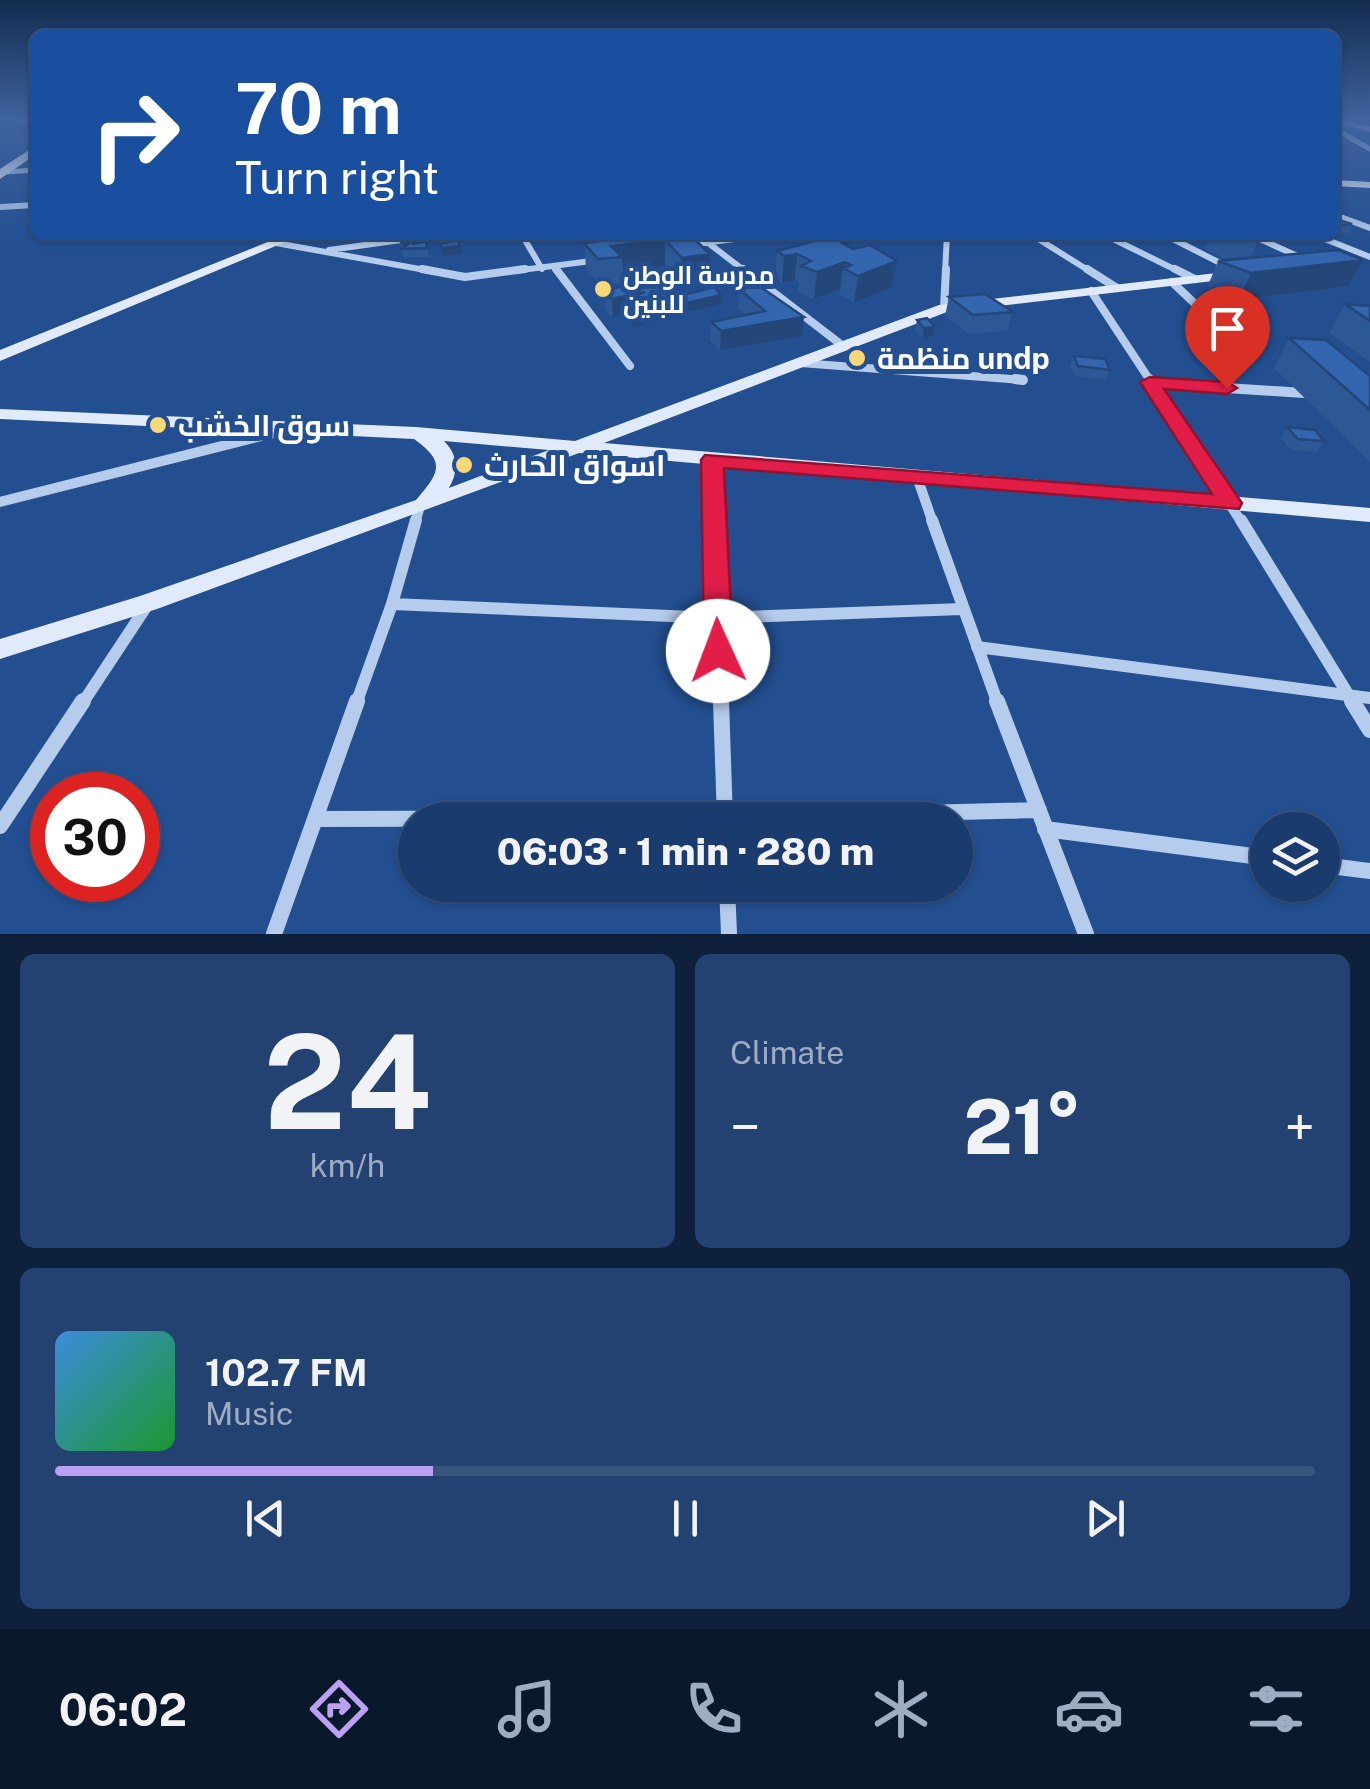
<!DOCTYPE html>
<meta charset="utf-8">
<style>
body{margin:0;font-family:"Public Sans",Cairo,sans-serif;background:#234272;color:#f1f3f6;height:100vh;display:flex;flex-direction:column;font-size:38px;white-space:nowrap}
*{box-sizing:border-box;margin:0}
p{font-size:32px;color:#9fadc2}
.icon{flex:none;width:55px;height:55px;fill:none;stroke:currentColor;stroke-width:2;stroke-linecap:round;stroke-linejoin:round}
.map{position:relative;height:934px;overflow:hidden}
.drawer{display:flex;flex-direction:column;gap:20px;padding:20px;background:#0e203c;flex:1}
.drawer>*{flex:none}
.hud{position:absolute;left:30px;top:30px;width:1310px;height:210px;border-radius:15px;box-shadow:0 2px 8px #0004,0 0 0 2px #385580;background:#1a4fa0;color:#fff;overflow:hidden}
.buttons{position:absolute;left:1250px;top:812px;display:grid;gap:20px}
.buttons a{display:grid;place-items:center;width:90px;height:90px;border-radius:50%;background:#1a3b6d;box-shadow:0 2px 8px #0004,0 0 0 2px #385580;font-size:50px}
.speed{position:absolute;left:30px;top:772px;display:flex;gap:20px;font-size:50px;font-weight:700;text-align:center}
.speed>*{display:grid;place-content:center;width:130px;height:130px;border-radius:50%;background:#1a3b6d;box-shadow:0 2px 8px #0004,0 0 0 2px #385580;line-height:1}
.speed .limit{border:15px solid #d22;background:#fff;color:#111}
.pin{position:absolute;display:grid;place-items:center;width:85px;height:85px;color:#fff;margin:-102px -42px;border-radius:50% 50% 50% 0;rotate:-45deg;box-shadow:0 0 10px #0007}
.pin .icon{rotate:45deg}
.me{position:absolute;width:110px;margin:-55px;rotate:358deg;stroke-linejoin:round;filter:drop-shadow(0 0 8px #0008)}
.turn{display:flex;align-items:center;gap:35px;height:210px;padding:0 40px;font-size:45px}
.turn .icon{width:130px;height:130px;stroke-width:2.5}
.turn b{display:block;font-size:70px;line-height:85px}
.big{font-size:75px;font-weight:800;line-height:1.1}
.drawer .tile{flex:1;display:flex;flex-direction:column;justify-content:center;gap:15px;min-width:0;padding:0 35px;border-radius:15px;background:#234272}
.drawer .dial{align-items:center;gap:0}
.dial b{font-size:130px;line-height:1}
.song{display:flex;align-items:center;gap:30px}
.cover{width:120px;height:120px;border-radius:15px;background:linear-gradient(135deg,hsl(210 70% 55%),hsl(130 70% 35%))}
.played{height:10px;border-radius:5px;background:linear-gradient(90deg,#bca0f2 30%,#385580 30%)}
.keys{display:flex;justify-content:space-around;direction:ltr}
.heat{display:flex;justify-content:space-between;align-items:center;font-size:55px;direction:ltr}
.drawer .tiles{flex:1;display:grid;gap:20px;grid-template-columns:1fr 1fr}
.tile:last-child{grid-column:span 2}
.trip{position:absolute;left:398px;top:802px;width:575px;height:100px;border-radius:50px;background:#1a3b6d;box-shadow:0 2px 8px #0004,0 0 0 2px #385580;font-weight:800;line-height:100px;text-align:center}
.menu{display:flex;height:160px;justify-content:space-around;align-items:center;background:#0a182c;color:#9fadc2}
.menu .icon{width:70px;height:70px}
.menu .active{color:#bca0f2}
.menu b{font-size:45px;color:#f1f3f6}
.map>svg:first-child{display:block}
.lines{fill:none;stroke-linecap:round;stroke-linejoin:round}
.lane{stroke:#b5ccec;stroke-width:4}
.street-far5{stroke:#b5ccec;stroke-width:5}
.street-far4{stroke:#b5ccec;stroke-width:6}
.street-far3{stroke:#b5ccec;stroke-width:8}
.street-far2{stroke:#b5ccec;stroke-width:10}
.street-far1{stroke:#b5ccec;stroke-width:12}
.street{stroke:#b5ccec;stroke-width:16}
.secondary{fill:#e0eafa;fill-rule:evenodd}
.primary{fill:#fafcff;fill-rule:evenodd}
.wall{fill:#2c5896}
.shaded-wall{fill:#24477a}
.building{fill:#3366ae;stroke:#24477a;stroke-width:2.5}
.route{fill:#e11d48;stroke:#92132f;stroke-width:2.5}
.poi-dot{fill:#f7d778;stroke:#234f91;stroke-width:4}
.labels{text-anchor:middle;dominant-baseline:central;stroke-width:10;stroke-linejoin:round;paint-order:stroke}
.far-poi-label{font-size:25px;font-weight:bold;fill:#fff;stroke:#234f91;text-anchor:start}
.poi-label{font-size:30px;font-weight:bold;fill:#fff;stroke:#234f91;text-anchor:start}
</style>
<div class="map">
<svg width="1370" height="934" viewBox="0 0 1370 934">
<rect width="100%" height="100%" fill="#234f91"/>
<g class="lines">
<path class="lane" d="M16,118L35,123"/>
<path class="street-far5" d="M1335,129L1370,149
M6,172L35,170"/>
<path class="street-far4" d="M0,207L35,205
M1335,215L1370,228
M522,235L542,269
M698,235L746,272
M1032,235L1091,272
M1105,235L1180,272
M1165,235L1226,266
M1251,235L1304,259
M1315,235L1370,257
M276,243L436,272
M690,245L763,235
M329,250L437,235
M554,267L558,272
M506,272L599,260
M945,272L947,235"/>
<path class="street-far3" d="M422,269L465,277L525,269
M556,269L630,366
M743,269L843,346
M1087,269L1117,288
M1175,269L1195,279
M1172,282L1248,354
M1091,291L1151,382
M944,308L946,269
M801,363L1023,380"/>
<path class="street-far2" d="M1015,379L1023,380
M1149,379L1242,523
M1150,383L1304,393
M713,460L715,523
M917,477L933,523
M0,502L285,430
M415,523L420,506"/>
<path class="street-far1" d="M715,520L721,704
M932,520L998,704
M1241,520L1354,704
M392,604L717,618L962,609
M977,647L1370,698
M82,704L148,604
M356,704L392,604L416,520"/>
<path class="street" d="M721,701L725,820
M997,701L1086,934
M1352,701L1370,730
M315,819L725,818L1039,810
M0,826L83,701
M1045,829L1268,858
M1322,865L1370,871
M727,885L729,934
M274,934L357,701"/>
<path class="secondary" d="M1335,118L1370,126V132L1335,122Z
M1335,180L1370,182V188L1335,186Z
M285,235H302L0,361V350Z
M1234,271L1241,275L1239,278L947,312L604,443L1370,508V522L579,453L157,609L0,659V639L140,596L416,500C440,472 446,462 414,439L0,419V409L416,427L575,441L939,305ZM444,441L549,450L449,488C459,471 458,455 444,441Z"/>
<path class="primary" d="M35,146V155L0,179V169Z"/>
</g>
<path class="wall" d="M1335,219L1352,224L1348,233L1335,234Z
M608,235H628V237L690,235L709,280L683,284V295H721V304L687,312L684,309V314L631,327L625,315L613,317L605,310L603,291L677,278L665,266L623,270V283L600,285L586,268L584,243L611,239Z
M1211,235H1252L1259,239L1251,256L1223,258L1205,249Z
M399,238L413,244L426,241L429,257H403Z
M849,240L848,246L853,249L897,261L892,287L854,303L839,294L840,289L814,299L798,292L799,283L795,280L782,283L775,277L777,251Z
M1218,261L1349,286L1239,300L1207,288Z
M739,289L802,336L720,350L710,341L711,322L746,315L738,308Z
M949,297L1013,312L1007,331L969,334L945,316Z
M1345,304L1370,306V362L1329,333Z
M917,320L935,327L933,336L922,338L915,330Z
M1289,338L1370,376V462L1274,368Z
M1074,356L1110,370L1106,380L1075,376L1070,366Z
M1287,427L1324,441L1317,452L1291,450L1281,438Z"/>
<path class="shaded-wall" d="M665,240V266L623,270L622,257L611,246Z
M849,240L846,263L845,262L844,268H843L840,289L814,299L817,272L841,242Z
M460,246L462,254L443,256L441,248Z
M710,254L709,280L682,284V258Z
M797,254L795,280L782,283L784,256Z
M1363,260L1349,286L1239,300L1251,273Z
M897,261L892,287L854,303L858,276Z
M683,284L684,314L631,327L630,308L625,299V315L613,317L612,299Z
M721,295V304L687,312V303Z
M804,317L802,336L720,350L721,331Z
M935,327L933,336L922,338L924,328Z"/>
<path class="building" d="M1335,219L1352,224L1337,226L1335,225Z
M643,235H690L710,254L682,258L665,240L611,246L622,257L598,259L584,243Z
M837,235L849,240L841,242L853,249L870,245L897,261L858,276L843,268L851,265L845,262L817,272L801,266L811,261L797,254L784,256L777,251Z
M1218,235H1252L1259,239L1231,241Z
M408,237L413,244L426,241L427,248L401,249L410,243L404,244L399,238Z
M458,240L460,246L441,248V244Z
M1338,250L1363,260L1251,273L1218,261Z
M672,274L683,284L672,286L684,296L630,308L625,299L645,292L612,299L603,291Z
M759,286L804,317L721,331L711,322L765,311L739,289Z
M714,287L721,295L687,303L684,299L683,295Z
M985,294L1013,312L973,315L949,297Z
M1345,304L1370,306V321Z
M927,318L935,327L924,328L917,320Z
M1289,338L1326,340L1370,376V410Z
M1074,356L1105,359L1110,370L1078,366Z
M1287,427L1315,430L1324,441L1298,439Z"/>
<linearGradient id="sky" x2="0" y2="1"><stop stop-color="#132b50"/><stop offset="0.48" stop-color="#3f639d"/><stop offset="1" stop-color="#3f639d" stop-opacity="0"/></linearGradient>
<rect width="1370" height="248" fill="url(#sky)"/>
<path class="route" d="M1150,377L1227,382L1237,388L1227,394L1164,389L1242,503L1239,509L724,468L733,651L729,660L718,663L708,660L704,651L701,460L705,455L1212,494L1140,382Z"/>
<g class="poi-dot">
<circle cx="603" cy="289" r="10"/>
<circle cx="857" cy="358" r="10"/>
<circle cx="158" cy="425" r="10"/>
<circle cx="464" cy="465" r="10"/>
</g>
<g class="labels">
<g class="far-poi-label">
<text x="623" y="275">مدرسة الوطن<tspan x="623" dy="29">للبنين</tspan></text>
</g>
<g class="poi-label">
<text x="877" y="358">منظمة undp</text>
<text x="178" y="425">سوق الخشب</text>
<text x="484" y="465">اسواق الحارث</text>
</g>
</g>
</svg>
<div class="buttons">
<a><svg class="icon" aria-label="layers" viewBox="0 0 24 24"><path d="M12 4l9 5-9 5-9-5zM3 14l9 5 9-5"/></svg></a>
</div>
<div class="speed"><div class="limit">30</div></div>
<div class="pin" style="left:1227px;top:388px;background:#d93025"><svg class="icon" aria-label="arrive" viewBox="0 0 24 24"><path d="M6 21V4h12l-3 4 3 4H6"/></svg></div>
<svg class="me" style="left:718px;top:651px" viewBox="-20 -20 40 40"><circle r="19" fill="#fff"/><path d="M0-13L10 11 0 6-10 11z" fill="#e11d48"/></svg>
<div class="trip">06:03 · 1 min · 280 m</div>
<div class="hud">
<div class="turn"><svg class="icon" aria-label="right" viewBox="0 0 24 24"><path d="M7 20v-9h11M14 6l5 5-5 5"/></svg><div><b>70 m</b>Turn right</div></div>
</div>
</div>
<section class="drawer">
<div class="tiles">
<div class="tile dial"><b>24</b><p>km/h</p></div>
<div class="tile"><p>Climate</p>
<div class="heat"><a>−</a><b class="big">21°</b><a>+</a></div>
</div>
<div class="tile">
<div class="song"><i class="cover"></i><div><b>102.7 FM</b><p>Music</p></div></div>
<div class="played"></div>
<div class="keys"><svg class="icon" aria-label="previous" viewBox="0 0 24 24"><path d="M18 5L8 12l10 7zM5 5v14"/></svg><svg class="icon" aria-label="pause" viewBox="0 0 24 24"><path d="M8 5v14M16 5v14"/></svg><svg class="icon" aria-label="next" viewBox="0 0 24 24"><path d="M6 5l10 7-10 7zM19 5v14"/></svg></div>
</div>
</div>
</section>
<nav class="menu">
<b>06:02</b>
<svg class="icon active" aria-label="directions" viewBox="0 0 24 24"><path d="M12 3l9 9-9 9-9-9zM9 14v-3h6M13 9l2 2-2 2"/></svg>
<svg class="icon" aria-label="music" viewBox="0 0 24 24"><path d="M9 18V5l10-2v13"/><circle cx="6" cy="18" r="3"/><circle cx="16" cy="16" r="3"/></svg>
<svg class="icon" aria-label="phone" viewBox="0 0 24 24"><path d="M5 4h4l2 5-3 2q2 4 5 5l2-3 5 2v4C11 20 4 13 5 4z"/></svg>
<svg class="icon" aria-label="climate" viewBox="0 0 24 24"><path d="M12 3v18M4 7l16 10M4 17L20 7"/></svg>
<svg class="icon" aria-label="car" viewBox="0 0 24 24"><path d="M5 17H2v-5l4-1 3-4h7l3 4 3 1v5h-3M9 17h6M6 11h13"/><circle cx="7" cy="17" r="2"/><circle cx="17" cy="17" r="2"/></svg>
<svg class="icon" aria-label="filters" viewBox="0 0 24 24"><path d="M4 7h16M4 17h16"/><circle cx="9" cy="7" r="2"/><circle cx="15" cy="17" r="2"/></svg>
</nav>
